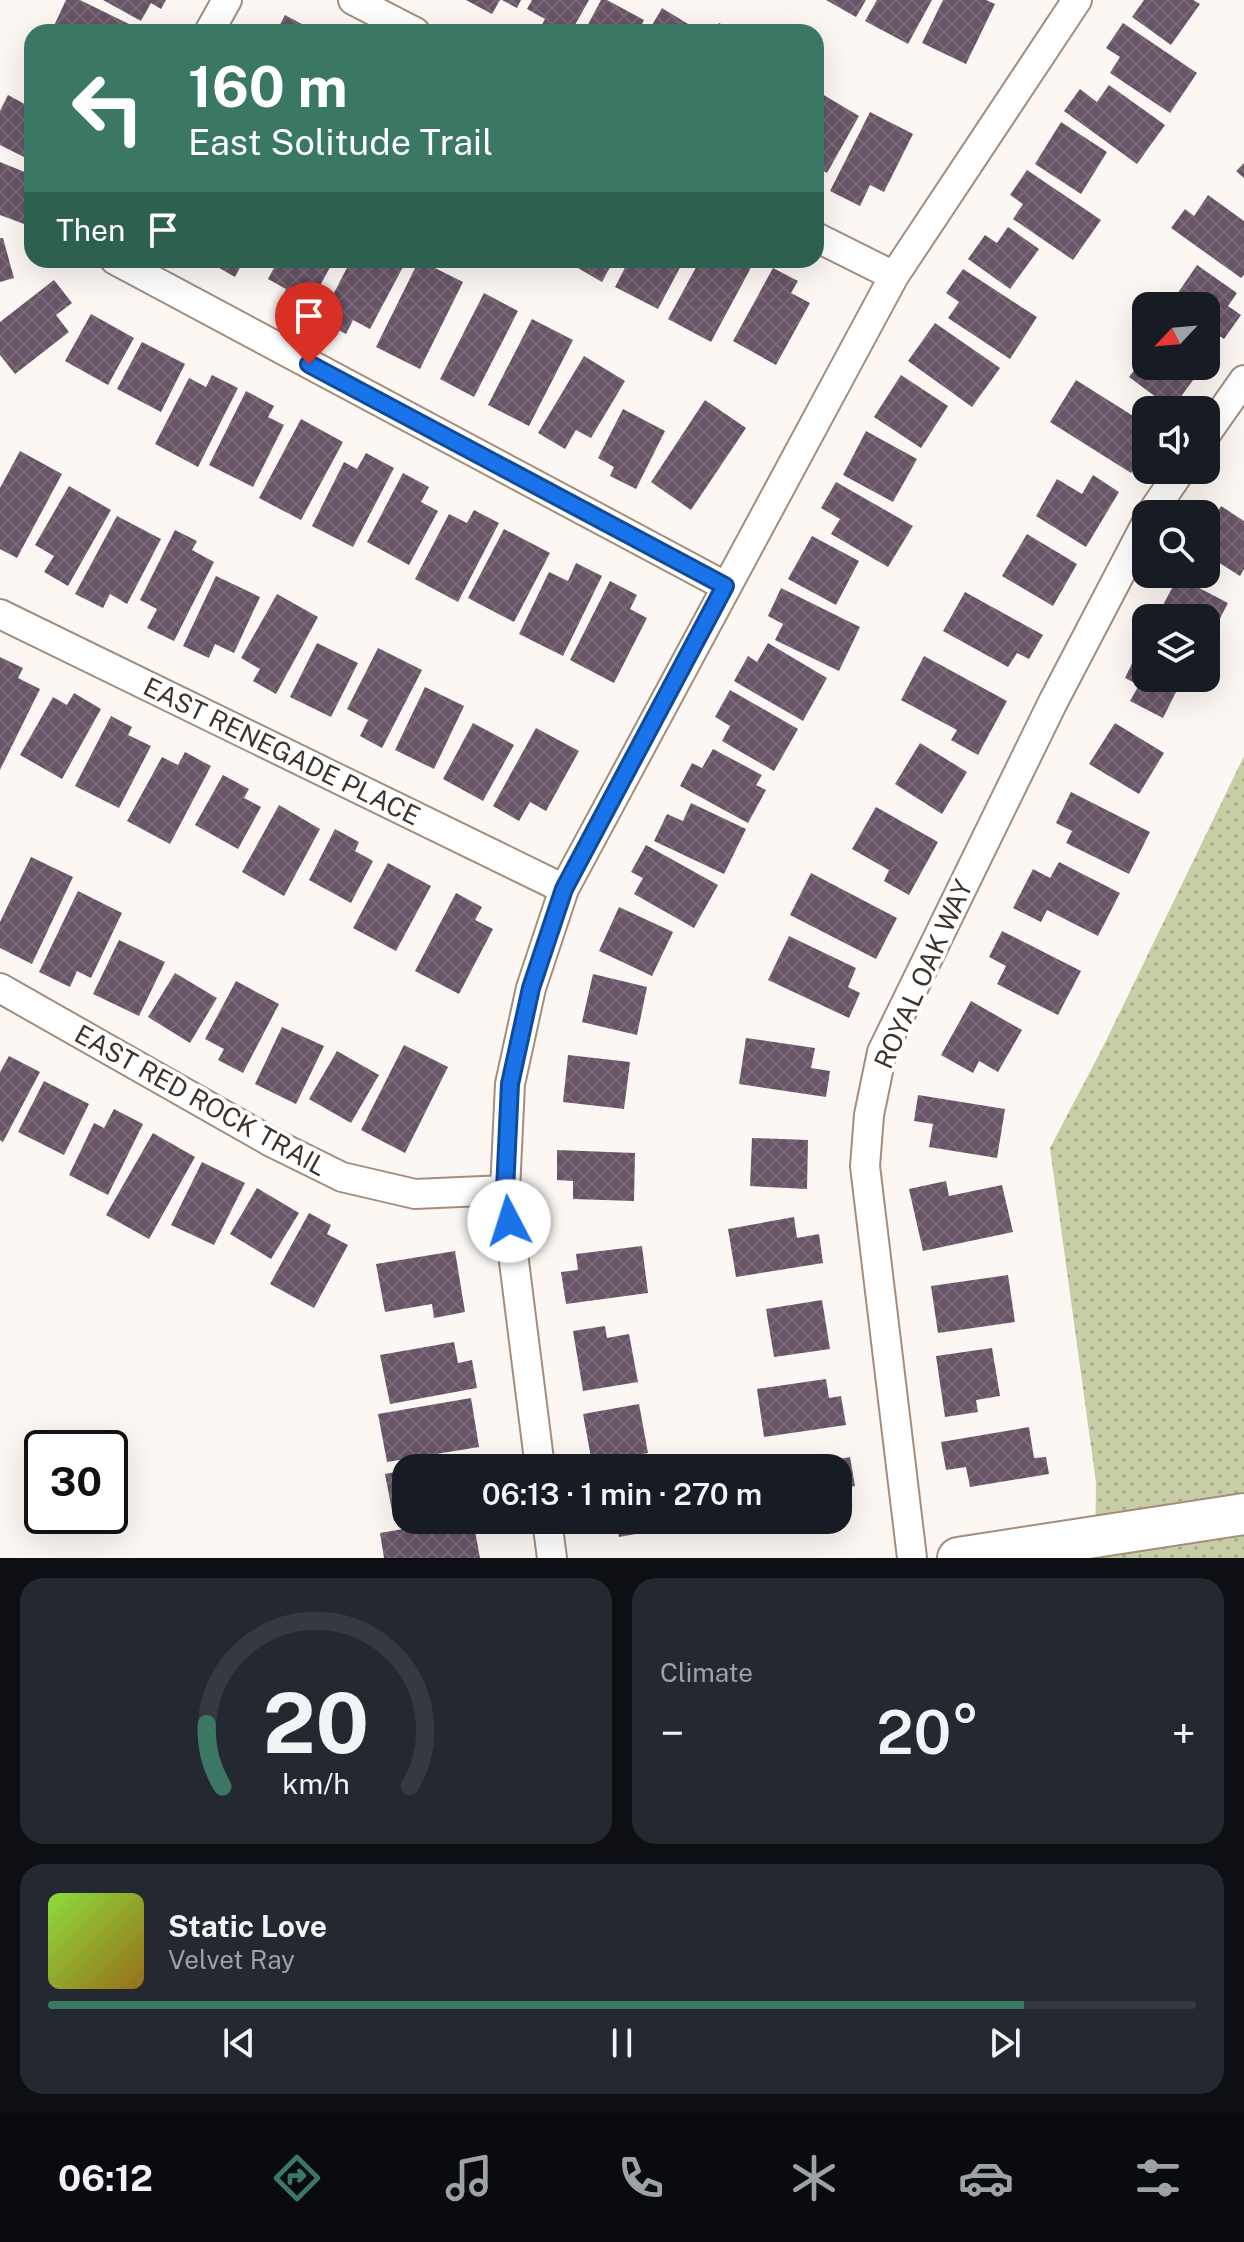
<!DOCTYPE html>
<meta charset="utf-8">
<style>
body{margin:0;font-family:"Public Sans",sans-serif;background:#242831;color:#f1f3f6;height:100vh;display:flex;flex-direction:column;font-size:30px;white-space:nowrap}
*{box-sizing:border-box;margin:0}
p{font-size:26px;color:#9ea1a6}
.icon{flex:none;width:44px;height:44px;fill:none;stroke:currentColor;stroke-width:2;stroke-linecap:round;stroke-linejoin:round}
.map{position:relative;height:1558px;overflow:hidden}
.details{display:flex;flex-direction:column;gap:20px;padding:20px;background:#0d0f14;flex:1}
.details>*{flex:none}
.banner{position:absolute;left:24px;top:24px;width:800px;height:244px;border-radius:24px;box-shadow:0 8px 32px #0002;background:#3a7865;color:#fff;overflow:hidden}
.needle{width:52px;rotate:244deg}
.tools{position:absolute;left:1132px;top:292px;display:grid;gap:16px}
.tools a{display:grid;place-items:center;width:88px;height:88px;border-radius:16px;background:#171b24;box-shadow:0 8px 32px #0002;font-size:40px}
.speed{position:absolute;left:24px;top:1430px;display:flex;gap:16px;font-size:40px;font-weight:700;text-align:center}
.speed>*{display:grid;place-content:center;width:104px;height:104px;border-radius:50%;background:#171b24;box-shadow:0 8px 32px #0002;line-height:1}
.speed .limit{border:4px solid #111;border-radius:12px;background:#fff;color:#111}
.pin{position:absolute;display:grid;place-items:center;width:68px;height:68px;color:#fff;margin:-82px -34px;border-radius:50% 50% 50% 0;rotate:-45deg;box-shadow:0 0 8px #0007}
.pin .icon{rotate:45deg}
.me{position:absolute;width:88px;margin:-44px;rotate:355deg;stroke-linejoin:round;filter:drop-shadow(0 0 6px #0008)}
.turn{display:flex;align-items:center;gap:28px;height:168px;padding:0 32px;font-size:36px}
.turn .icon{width:104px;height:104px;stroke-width:2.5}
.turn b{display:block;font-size:56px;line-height:68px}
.then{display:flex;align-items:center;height:76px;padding:0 32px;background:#0003;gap:16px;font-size:30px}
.big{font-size:60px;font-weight:600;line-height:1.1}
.details .card{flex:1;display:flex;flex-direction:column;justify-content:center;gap:12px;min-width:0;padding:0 28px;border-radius:24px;background:#242831}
.details .dial{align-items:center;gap:0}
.dial svg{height:208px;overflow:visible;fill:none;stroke:#363941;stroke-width:7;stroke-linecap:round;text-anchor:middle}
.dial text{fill:#f1f3f6;stroke:none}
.song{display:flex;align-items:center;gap:24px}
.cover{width:96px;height:96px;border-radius:12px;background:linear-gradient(135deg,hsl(90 70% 55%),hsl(40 70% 35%))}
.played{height:8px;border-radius:4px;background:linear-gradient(90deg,#3a7865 85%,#363941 85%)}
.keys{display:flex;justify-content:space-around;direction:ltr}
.heat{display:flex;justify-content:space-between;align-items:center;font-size:44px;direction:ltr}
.details .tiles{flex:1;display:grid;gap:20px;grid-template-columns:1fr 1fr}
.card:last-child{grid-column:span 2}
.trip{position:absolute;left:392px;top:1454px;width:460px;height:80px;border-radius:24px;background:#171b24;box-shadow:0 8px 32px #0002;font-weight:600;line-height:80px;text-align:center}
.tabs{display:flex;height:128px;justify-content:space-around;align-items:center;background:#090b0e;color:#9ea1a6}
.tabs .icon{width:56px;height:56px}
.tabs .current{color:#3a7865}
.tabs b{font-size:36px;color:#f1f3f6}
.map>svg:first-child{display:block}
.green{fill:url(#green-dots)}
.building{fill:url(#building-cross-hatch)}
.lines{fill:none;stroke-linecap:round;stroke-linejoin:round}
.street-casing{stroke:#a48d7c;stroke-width:32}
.secondary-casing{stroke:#a48d7c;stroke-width:44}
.street{stroke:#fff;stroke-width:28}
.secondary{stroke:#fff;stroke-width:40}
.route-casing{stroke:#114b97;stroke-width:20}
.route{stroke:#1a73e8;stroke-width:14}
.labels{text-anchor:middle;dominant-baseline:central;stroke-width:8;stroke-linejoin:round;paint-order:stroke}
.street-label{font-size:26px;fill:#3d342d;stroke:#fff}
</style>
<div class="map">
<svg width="1244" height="1558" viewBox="0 0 1244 1558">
<defs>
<pattern id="green-dots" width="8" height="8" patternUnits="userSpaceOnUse" patternTransform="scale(2)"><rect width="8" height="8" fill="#c7cea6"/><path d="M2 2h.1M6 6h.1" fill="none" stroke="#a3a888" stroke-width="1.8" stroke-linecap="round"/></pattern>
<pattern id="building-cross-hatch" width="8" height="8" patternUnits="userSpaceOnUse" patternTransform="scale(2)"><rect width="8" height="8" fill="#675466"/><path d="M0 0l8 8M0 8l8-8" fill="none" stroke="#7a6a78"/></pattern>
</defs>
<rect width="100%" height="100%" fill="#fcf7f3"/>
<path class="green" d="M1244,756V1558H1095L1096,1483L1050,1148L1104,1045Z"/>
<path class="building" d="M66,0H80L135,27L133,32H51Z
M103,0H166L161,9L151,3L141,21Z
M466,0H500L492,14Z
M502,0H521L517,8Z
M532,0H589L571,32H538L545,19L527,9Z
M601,0H607L644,20L638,32H584Z
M826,0H866L856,17Z
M877,0H932L908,44L865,21Z
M943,0H986L995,4L966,64L922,43Z
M1144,0H1193L1200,4L1171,45L1132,17Z
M662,8L701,32H648Z
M285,15L311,29L309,32H276Z
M719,23L737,32H714Z
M1123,23L1197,73L1170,113L1110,73L1120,57L1106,48Z
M259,24L275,32H254Z
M1109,85L1165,125L1137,164L1064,111L1080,89L1097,102Z
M817,91L859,116L827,173L816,167Z
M8,95L32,108V161L0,145V111Z
M870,112L913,134L884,192L870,185L860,206L830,191Z
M1061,122L1107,152L1081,194L1035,164Z
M0,162L32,175V227L0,215Z
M1244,163V178L1236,171Z
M1027,170L1101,220L1073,260L1013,219L1023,204L1010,195Z
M1208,195L1244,221V275L1241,278L1171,228L1185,209L1194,216Z
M1008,227L1039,249L1010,289L968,259L985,235L997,243Z
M0,238H3L14,278L0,282Z
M205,260H244L235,277Z
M278,260H334L305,313L281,300L286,289L268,279Z
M351,260H395L404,265L370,329L353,320L346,334L320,320Z
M419,260L463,282L420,369L376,347Z
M564,260H614L602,282Z
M629,260H684L658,309L615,287Z
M700,260L754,262L711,342L668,319Z
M1197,265L1237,293L1228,306L1241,315L1224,339L1206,327V306H1176L1171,303Z
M773,268L798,281L791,293L810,303L776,365L733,341Z
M963,269L1037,317L1010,359L948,318L959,302L946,293Z
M54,280L72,303L56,315L69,332L15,374L0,355V322Z
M484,293L518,311L474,397L440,379Z
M91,314L134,338L108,385L65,361Z
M532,319L573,340L529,426L488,405Z
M935,323L1000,368L972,407L908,361Z
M142,342L185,364L161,412L117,389Z
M1146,355V366H1197L1201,369L1172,409L1129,377Z
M584,356L625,381L591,438L576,430L565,449L538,433Z
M212,375L238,388L198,467L155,444L189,378L206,387Z
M901,375L948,406L921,448L874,417Z
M1076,380L1146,424V448L1131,473L1050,422Z
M246,391L274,406L268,417L284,425L253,487L209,465Z
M705,400L746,428L691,510L651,482Z
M623,409L665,431L636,489L610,476L614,467L598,458Z
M301,419L343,442L301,520L259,498Z
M866,431L917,459L893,502L843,475Z
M20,451L62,474L17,558L0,549V488Z
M366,453L394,468L353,547L312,526L344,462L357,469Z
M403,473L429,487L421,502L438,511L409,565L367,542Z
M1093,475L1119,492L1086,547L1036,516L1057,479L1082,494Z
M836,482L913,526L888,567L831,534L840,519L821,508Z
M69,486L111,510L68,586L44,572L54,556L35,545Z
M1221,506L1244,521V569L1240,576L1207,555L1217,540L1206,533V529Z
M474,510L499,523L458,602L415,579L449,514L467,523Z
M117,516L161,539L127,604L110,594L103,608L75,594Z
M504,529L550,553L514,622L468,598Z
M175,530L197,541L192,550L214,562L174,641L147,628L157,609L140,600Z
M1027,534L1077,564L1053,606L1002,576Z
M812,536L859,561L836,605L788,579Z
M576,563L602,576L563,656L519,634L549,572L568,581Z
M216,576L260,597L234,653L215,644L209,658L183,646Z
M1178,577L1228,603L1206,645V618H1156Z
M610,581L637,595L630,609L647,618L614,683L570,660Z
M781,588L860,627L839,671L775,640L783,624L768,616Z
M965,592L1043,635L1029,659L1017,653L1008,667L943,631Z
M277,594L318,617L276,694L253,681L260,669L241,658Z
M317,643L358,663L331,717L290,697Z
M768,643L827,678L803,721L734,681L748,656L757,662Z
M378,648L422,670L382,748L360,736L368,720L347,709Z
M1138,651L1146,654V678H1183L1163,718L1130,701L1139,685L1125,678Z
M924,656L1007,701L978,755L951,740L957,730L901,700Z
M0,657L23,668L18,678L40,689L0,770Z
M425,687L464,706L434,769L395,750Z
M730,690L798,729L774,771L722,741L730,726L715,717Z
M74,693L101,709L62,779L20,755L53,697L67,705Z
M111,716L132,727L128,735L151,746L119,808L75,786Z
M473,723L514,745L483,801L443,779Z
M1115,723L1164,753L1139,794L1089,764Z
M536,728L579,751L546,811L530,802L519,821L493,806Z
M920,743L967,772L942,814L895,784Z
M713,749L762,775L756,785L766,790L748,823L680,786L692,763L702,768Z
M185,752L211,766L170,844L127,821L162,757L178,765Z
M223,775L249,789L244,798L261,807L238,849L195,825Z
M1071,792L1150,832L1129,874L1066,843L1072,831L1056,823Z
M691,803L746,829L724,874L654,841L667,814L683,821Z
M279,805L320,829L284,896L242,872Z
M876,807L938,842L909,895L884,881L889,870L852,849Z
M335,829L359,842L355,851L373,861L351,903L309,880Z
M646,845L718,885L694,928L634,894L643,878L631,872Z
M31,857L73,877L32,964L0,948V922Z
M1059,862L1120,893L1098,936L1047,910L1041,922L1013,908L1033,869L1050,878Z
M388,863L431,886L396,951L353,928Z
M811,873L897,918L876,959L790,915Z
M78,891L122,913L91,978L77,971L70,987L39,972Z
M456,893L482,907L475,920L493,929L459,994L415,971Z
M619,907L673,932L652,976L599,951Z
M1002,931L1081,971L1058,1015L997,984L1006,966L989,957Z
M789,936L856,968L848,987L860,993L849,1018L768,980Z
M119,940L165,962L139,1016L93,994Z
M175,973L217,998L190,1043L148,1017Z
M593,974L647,987L637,1035L582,1022Z
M236,981L279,1004L243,1073L218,1060L224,1049L205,1039Z
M971,1001L1022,1030L998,1072L979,1061L973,1073L941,1055Z
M282,1027L324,1046L296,1104L255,1084Z
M746,1038L815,1048L811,1068L830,1071L826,1097L739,1084Z
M404,1045L448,1067L405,1153L361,1130Z
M337,1051L379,1075L351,1123L309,1099Z
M568,1055L630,1062L624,1109L563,1102Z
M9,1056L40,1072L3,1142L0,1140V1072Z
M44,1081L89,1104L64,1155L18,1132Z
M918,1095L1005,1109L997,1158L929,1147L933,1124L914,1121Z
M114,1109L143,1124L108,1195L69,1175L94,1123L104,1128Z
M153,1133L195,1157L149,1239L106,1215Z
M752,1138L808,1140L807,1189L750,1186Z
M557,1150L635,1153L634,1201L573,1199V1181L557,1180Z
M202,1162L245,1183L214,1245L171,1225Z
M946,1181L949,1196L1002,1185L1013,1232L923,1251L909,1189Z
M257,1188L299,1213L271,1259L230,1234Z
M309,1213L331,1225L327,1234L348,1245L314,1308L270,1284Z
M794,1217L797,1238L819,1234L823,1263L736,1277L728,1229Z
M642,1246L648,1293L566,1304L561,1272L578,1270L576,1254Z
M455,1251L465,1312L434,1318L432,1304L385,1312L376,1264Z
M1008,1275L1015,1322L938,1333L931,1286Z
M822,1300L830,1349L774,1357L766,1309Z
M605,1326L607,1338L629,1334L638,1382L583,1391L573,1331Z
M454,1342L458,1363L472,1360L477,1388L390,1404L380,1355Z
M992,1348L1000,1396L976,1400L978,1412L945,1417L936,1356Z
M826,1379L829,1398L841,1396L846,1425L764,1437L757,1389Z
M471,1398L479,1447L387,1462L378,1414Z
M639,1404L648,1453L592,1463L583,1414Z
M1029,1427L1034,1458L1046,1457L1049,1474L970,1487L966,1467L946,1470L941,1442Z
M850,1457L855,1486L838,1489V1468H789Z
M466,1458L468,1468H421V1467Z
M406,1470V1519L394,1521L385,1474Z
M455,1520H473L480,1558H384L380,1533Z
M616,1520H678L679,1526L619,1537Z"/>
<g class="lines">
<defs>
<path id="street" d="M353,0L415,32
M209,32L227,0
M816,237L894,276
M115,260L725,586
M1206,434L1244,380
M1151,514L1181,470
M0,614L564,889
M0,988L273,1143L342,1177L415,1194L505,1190
M540,1468L505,1190L510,1084L531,988L564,889L894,276L1077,0
M547,1520L552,1558
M912,1558L865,1166L869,1115L882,1052L1053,702L1146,524"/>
<path id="secondary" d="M958,1558L1244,1514"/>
</defs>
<use href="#street" class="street-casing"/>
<use href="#secondary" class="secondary-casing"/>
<use href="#street" class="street"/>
<use href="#secondary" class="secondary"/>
</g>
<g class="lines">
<defs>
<path id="route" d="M309,364L725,586L564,889L531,988L510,1084L505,1190L509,1221"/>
</defs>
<use href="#route" class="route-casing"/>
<use href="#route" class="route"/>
</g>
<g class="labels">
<g class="street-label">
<text transform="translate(282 751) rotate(26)">EAST RENEGADE PLACE</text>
<text transform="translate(923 974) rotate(-66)">ROYAL OAK WAY</text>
<text transform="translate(201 1100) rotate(29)">EAST RED ROCK TRAIL</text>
</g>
</g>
</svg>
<div class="tools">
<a><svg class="needle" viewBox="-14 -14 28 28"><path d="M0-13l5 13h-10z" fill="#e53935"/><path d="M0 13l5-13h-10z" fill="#9ea1a6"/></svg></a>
<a><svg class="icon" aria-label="sound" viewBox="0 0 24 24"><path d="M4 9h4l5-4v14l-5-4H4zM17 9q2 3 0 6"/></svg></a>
<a><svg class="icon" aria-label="search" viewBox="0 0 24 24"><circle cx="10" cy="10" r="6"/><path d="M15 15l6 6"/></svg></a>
<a><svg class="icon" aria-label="layers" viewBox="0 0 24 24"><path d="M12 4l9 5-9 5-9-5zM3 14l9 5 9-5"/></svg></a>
</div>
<div class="speed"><div class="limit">30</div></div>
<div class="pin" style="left:309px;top:364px;background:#d93025"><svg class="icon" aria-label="arrive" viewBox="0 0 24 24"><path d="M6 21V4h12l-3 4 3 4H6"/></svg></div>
<svg class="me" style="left:509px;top:1221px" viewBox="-20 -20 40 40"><circle r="19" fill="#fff"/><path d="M0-13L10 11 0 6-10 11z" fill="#1a73e8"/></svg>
<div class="trip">06:13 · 1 min · 270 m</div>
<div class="banner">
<div class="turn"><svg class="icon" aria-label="left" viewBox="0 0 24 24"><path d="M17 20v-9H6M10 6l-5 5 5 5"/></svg><div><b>160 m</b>East Solitude Trail</div></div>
<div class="then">Then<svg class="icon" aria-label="arrive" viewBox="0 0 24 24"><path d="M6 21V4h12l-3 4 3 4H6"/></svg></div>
</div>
</div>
<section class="details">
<div class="tiles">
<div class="card dial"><svg viewBox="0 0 100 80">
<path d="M14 69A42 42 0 1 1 86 69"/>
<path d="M14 69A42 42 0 0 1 8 45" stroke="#3a7865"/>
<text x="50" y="56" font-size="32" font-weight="700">20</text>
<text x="50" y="72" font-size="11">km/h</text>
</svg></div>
<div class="card"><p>Climate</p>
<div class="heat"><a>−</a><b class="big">20°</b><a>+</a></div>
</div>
<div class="card">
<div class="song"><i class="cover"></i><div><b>Static Love</b><p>Velvet Ray</p></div></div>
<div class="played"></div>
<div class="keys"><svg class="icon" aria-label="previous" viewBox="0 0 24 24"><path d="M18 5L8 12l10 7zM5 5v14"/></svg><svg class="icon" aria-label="pause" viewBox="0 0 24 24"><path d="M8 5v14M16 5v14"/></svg><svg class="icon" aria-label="next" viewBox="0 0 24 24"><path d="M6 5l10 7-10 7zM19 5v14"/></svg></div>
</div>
</div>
</section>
<nav class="tabs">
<b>06:12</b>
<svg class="icon current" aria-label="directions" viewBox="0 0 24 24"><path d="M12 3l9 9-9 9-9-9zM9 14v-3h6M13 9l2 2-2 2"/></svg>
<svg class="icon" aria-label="music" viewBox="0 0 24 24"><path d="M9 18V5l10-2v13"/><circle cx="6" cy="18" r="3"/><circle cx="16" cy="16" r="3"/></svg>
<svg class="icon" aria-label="phone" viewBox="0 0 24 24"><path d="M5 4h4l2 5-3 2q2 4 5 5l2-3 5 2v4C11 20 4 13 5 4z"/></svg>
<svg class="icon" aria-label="climate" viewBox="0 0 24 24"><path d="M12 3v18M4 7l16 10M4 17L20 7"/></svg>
<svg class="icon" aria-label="car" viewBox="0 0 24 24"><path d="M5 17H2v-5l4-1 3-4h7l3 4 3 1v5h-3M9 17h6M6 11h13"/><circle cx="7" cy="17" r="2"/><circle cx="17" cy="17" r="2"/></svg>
<svg class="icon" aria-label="filters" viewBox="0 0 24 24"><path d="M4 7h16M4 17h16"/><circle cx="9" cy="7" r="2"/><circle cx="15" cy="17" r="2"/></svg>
</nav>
